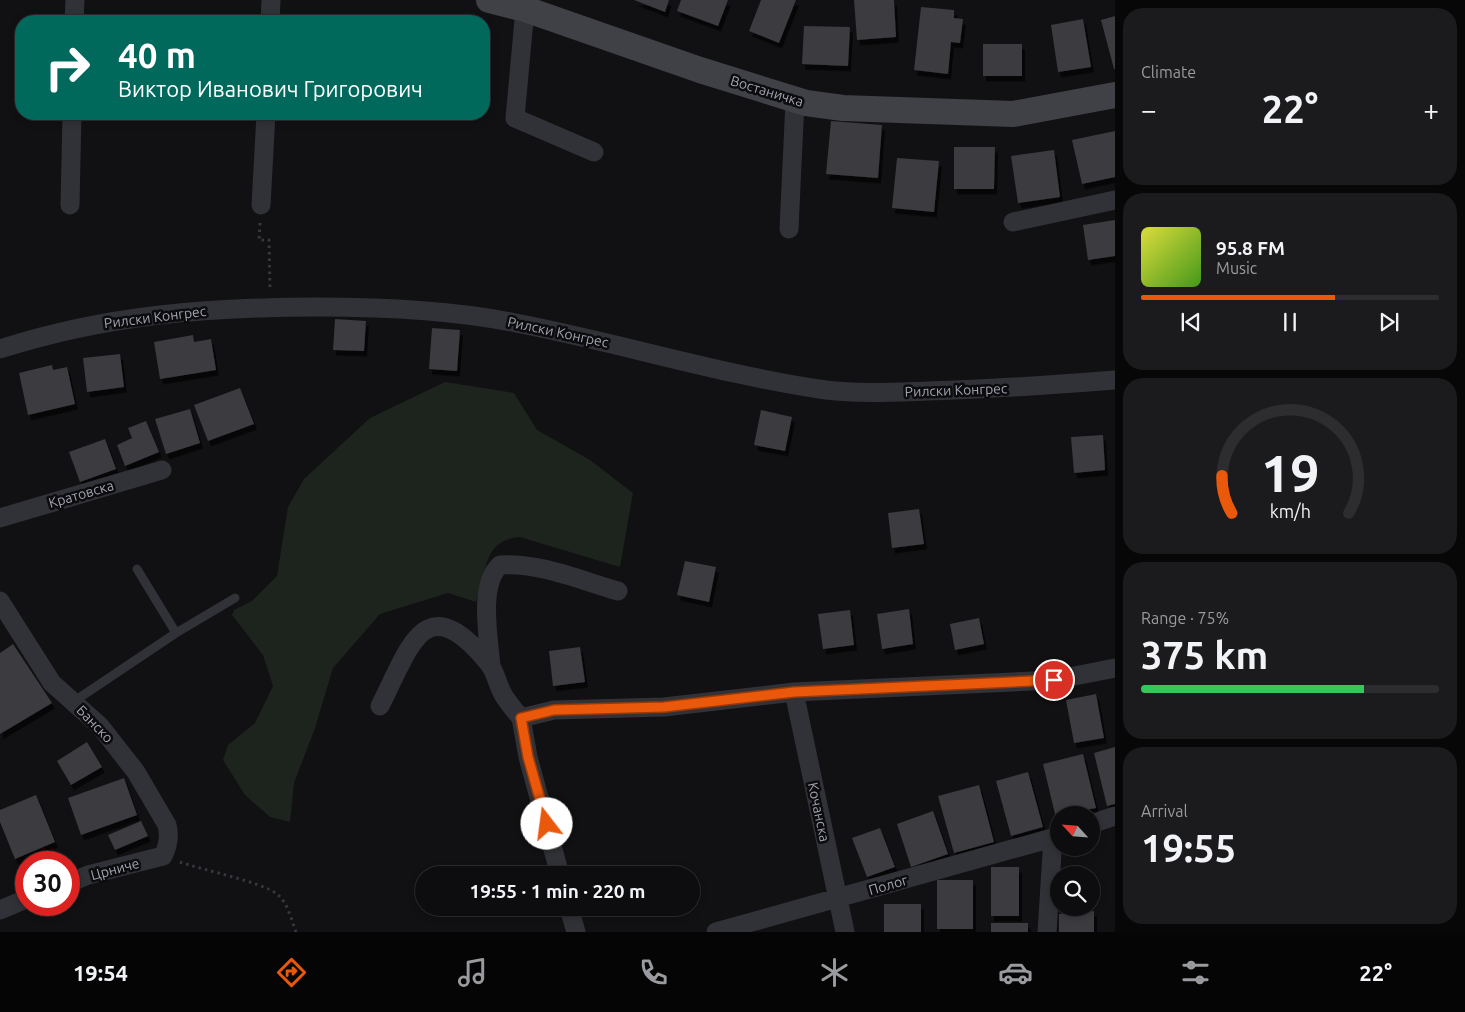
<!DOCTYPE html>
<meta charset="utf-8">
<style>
body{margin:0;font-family:Ubuntu,sans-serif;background:#1b1a1c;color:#f1f3f6;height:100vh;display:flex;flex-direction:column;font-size:19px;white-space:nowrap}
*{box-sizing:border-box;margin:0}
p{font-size:16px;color:#9a9b9e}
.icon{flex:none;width:28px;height:28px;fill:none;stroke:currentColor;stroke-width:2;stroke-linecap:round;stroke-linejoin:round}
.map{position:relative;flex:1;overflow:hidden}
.sheet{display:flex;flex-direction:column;gap:8px;padding:8px;background:#070708;width:350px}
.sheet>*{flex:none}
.guide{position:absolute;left:15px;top:15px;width:475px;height:105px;border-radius:20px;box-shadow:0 2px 8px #0003,0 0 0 1px #2d2c2e;background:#00695c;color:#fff;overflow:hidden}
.needle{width:32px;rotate:296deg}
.controls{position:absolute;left:1050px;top:806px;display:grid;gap:10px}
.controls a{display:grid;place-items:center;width:50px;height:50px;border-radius:50%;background:#0d0c0e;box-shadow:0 2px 8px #0003,0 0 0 1px #2d2c2e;font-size:25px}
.speed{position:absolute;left:15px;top:851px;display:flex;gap:10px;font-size:25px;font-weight:700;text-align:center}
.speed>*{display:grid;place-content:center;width:65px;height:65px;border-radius:50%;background:#0d0c0e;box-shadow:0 2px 8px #0003,0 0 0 1px #2d2c2e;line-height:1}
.speed .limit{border:8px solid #d22;background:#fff;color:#111}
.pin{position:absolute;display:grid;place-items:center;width:42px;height:42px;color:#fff;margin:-21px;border:2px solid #fff;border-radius:50%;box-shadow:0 1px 5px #0007}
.me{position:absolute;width:55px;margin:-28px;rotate:345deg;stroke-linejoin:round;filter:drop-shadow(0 0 4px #0008)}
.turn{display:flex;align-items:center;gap:18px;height:105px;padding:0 20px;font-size:22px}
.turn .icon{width:65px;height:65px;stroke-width:2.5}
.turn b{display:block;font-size:35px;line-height:42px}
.big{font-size:38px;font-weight:700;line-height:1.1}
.sheet .card{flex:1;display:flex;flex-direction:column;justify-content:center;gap:8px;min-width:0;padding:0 18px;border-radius:20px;background:#1b1a1c}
.sheet .dial{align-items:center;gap:0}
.dial svg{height:130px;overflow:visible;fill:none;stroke:#2d2c2e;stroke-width:7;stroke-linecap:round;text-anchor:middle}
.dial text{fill:#f1f3f6;stroke:none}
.song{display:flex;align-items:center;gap:15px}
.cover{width:60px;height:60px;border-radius:8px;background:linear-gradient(135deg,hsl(60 70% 55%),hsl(100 70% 35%))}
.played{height:5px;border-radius:2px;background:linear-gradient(90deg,#ea580c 65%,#2d2c2e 65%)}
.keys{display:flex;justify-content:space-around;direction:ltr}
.heat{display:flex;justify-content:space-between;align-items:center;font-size:28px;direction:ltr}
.charge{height:8px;border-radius:4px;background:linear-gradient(90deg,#34c759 75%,#2d2c2e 0)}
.trip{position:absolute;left:415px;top:866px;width:285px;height:50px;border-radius:25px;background:#0d0c0e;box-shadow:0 2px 8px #0003,0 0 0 1px #2d2c2e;font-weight:700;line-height:50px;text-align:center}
.dock{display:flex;height:80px;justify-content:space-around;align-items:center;background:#050506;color:#9a9b9e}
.dock .icon{width:35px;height:35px}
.dock .active{color:#ea580c}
.dock b{font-size:22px;color:#f1f3f6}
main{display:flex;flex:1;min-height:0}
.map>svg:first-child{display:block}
.green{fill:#1d241e}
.building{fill:#3b3a3f;filter:url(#shadow)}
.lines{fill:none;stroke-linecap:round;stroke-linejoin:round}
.path{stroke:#37383e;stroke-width:3;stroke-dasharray:2.5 4;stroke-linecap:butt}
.lane{stroke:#313237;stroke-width:9}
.street{stroke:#313237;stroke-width:19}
.secondary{stroke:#404047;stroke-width:26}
.route-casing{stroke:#983908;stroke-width:12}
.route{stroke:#ea580c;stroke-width:9}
.labels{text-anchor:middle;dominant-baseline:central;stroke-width:5;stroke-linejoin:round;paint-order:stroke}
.street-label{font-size:14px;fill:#a2a4b2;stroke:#0c0b0d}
</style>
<main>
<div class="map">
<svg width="1115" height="932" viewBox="0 0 1115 932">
<defs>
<filter id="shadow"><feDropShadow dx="3" dy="5.5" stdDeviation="0" flood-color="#0009"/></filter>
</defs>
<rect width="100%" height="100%" fill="#111012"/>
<path class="green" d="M445,382L514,393L537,430L590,460L633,493L620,567L520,537C481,540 488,573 476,602L448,593L380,614L333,668L315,728L294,783L290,822L270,817L245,795L223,760L228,745L255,723L273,686L263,655L232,615L234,610L252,601L277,576L288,507L304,479L370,418Z"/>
<path class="building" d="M634,0H669L665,12Z
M681,0H728L718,26L677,11Z
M761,0H796L779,43L749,31Z
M854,0H894L896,37L857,40Z
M921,7L954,10V18L963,19L960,43L951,42L948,74L914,70Z
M1115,16V69H1114L1101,20Z
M1083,19L1091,67L1058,72L1051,25Z
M804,26L850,27L848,66L802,64Z
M983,44H1022V76H983Z
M831,121L882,125L878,178L826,174Z
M1115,131V177L1082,184L1072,140Z
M954,147H995L994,189H954Z
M1054,150L1060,197L1018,203L1011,156Z
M897,158L939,161L934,212L892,208Z
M1115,220V256L1088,260L1083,225Z
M335,319L366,321L364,351L333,350Z
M432,328L460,330L457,371L429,369Z
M193,335L194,342L211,339L216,370L160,379L154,342Z
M120,354L124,387L87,392L83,358Z
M52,365L53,370L67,367L75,404L28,415L19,373Z
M240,388L254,424L208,441L194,405Z
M190,409L200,443L166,454L155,419Z
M761,410L792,417L785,451L754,445Z
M146,421L159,452L125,466L117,445L132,438L128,428Z
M1103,435L1105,470L1074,473L1071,437Z
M105,439L116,469L80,482L69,452Z
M919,509L924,544L892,548L888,513Z
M685,561L716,567L709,602L677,595Z
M909,609L913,644L882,649L877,614Z
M850,610L854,645L823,649L818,614Z
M979,618L984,644L955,650L950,624Z
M13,644L52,703L0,734V653Z
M580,647L585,682L553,686L549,651Z
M1096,694L1104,738L1074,743L1066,700Z
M87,742L102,767L71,785L57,761Z
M1115,747V804L1107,806L1094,753Z
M1083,754L1096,808L1059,815L1056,818L1043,764Z
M1028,772L1043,827L1011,836L996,781Z
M124,778L137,815L81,835L68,798Z
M979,785L994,842L954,853L938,796Z
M36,795L55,842L15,859L0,822V810Z
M933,811L948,854L911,867L897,824Z
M141,821L148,836L115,850L108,835Z
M880,828L895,867L867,877L852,838Z
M991,867H1019V916H991Z
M1090,871V875H1063V874Z
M937,880H973V929H937Z
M884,904H921V932H884Z
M1094,911V932H1059V914Z
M991,923H1028V932H991Z"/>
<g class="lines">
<path class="path" d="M260,223L259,240H269L270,290
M180,862C202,870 262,882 277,894C288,903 291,919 296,932"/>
<path class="lane" d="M137,569L176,633
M73,702L176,633L235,598"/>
<path class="street" d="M525,9L515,118L594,152
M74,21L75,0
M270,21L271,0
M70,205L72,114
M261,205L266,114
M1013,222L1115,200
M789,229L795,101
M0,349C106,315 208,307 319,307C384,307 452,310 516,323C620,343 722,375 826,390C860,394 895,392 928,391C991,389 1053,385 1115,380
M0,518L162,470
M0,601L52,683L100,726L136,772L167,825C170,836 168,846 163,856L88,875L69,883
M491,667C489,639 478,585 500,565C539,562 582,581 618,591
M794,692L845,932
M380,706C411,645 425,585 490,665C496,673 498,687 504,696C509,704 515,711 521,718
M1091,824L1115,816
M560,875L528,757L521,718L554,710L664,707L794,692L1054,680L1115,668
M569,908L576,932
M0,910L26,899
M716,932L1059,836
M1047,932L1053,838"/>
<path class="secondary" d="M489,0L525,9L700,70L806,103L843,108L1013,114L1115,95"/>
</g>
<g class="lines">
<defs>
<path id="route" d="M547,824L528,757L521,718L554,710L664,707L794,692L1054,680"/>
</defs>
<use href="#route" class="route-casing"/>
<use href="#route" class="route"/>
</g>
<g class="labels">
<g class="street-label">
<text transform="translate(767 91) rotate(17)">Востаничка</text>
<text transform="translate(155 317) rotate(-7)">Рилски Конгрес</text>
<text transform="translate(558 332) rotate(12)">Рилски Конгрес</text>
<text transform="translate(956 390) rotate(-2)">Рилски Конгрес</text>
<text transform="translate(81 494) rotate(-16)">Кратовска</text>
<text transform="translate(95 724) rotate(46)">Банско</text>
<text transform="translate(819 812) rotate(78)">Кочанска</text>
<text transform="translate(115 869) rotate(-15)">Црниче</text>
<text transform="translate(888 885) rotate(-16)">Полог</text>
</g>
</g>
</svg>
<div class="controls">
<a><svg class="needle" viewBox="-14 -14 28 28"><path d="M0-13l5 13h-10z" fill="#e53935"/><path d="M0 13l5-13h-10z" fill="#9a9b9e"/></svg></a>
<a><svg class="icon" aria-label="search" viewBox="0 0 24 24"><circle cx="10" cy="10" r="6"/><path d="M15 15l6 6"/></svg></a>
</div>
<div class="speed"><div class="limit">30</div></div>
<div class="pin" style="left:1054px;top:680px;background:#d93025"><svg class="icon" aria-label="arrive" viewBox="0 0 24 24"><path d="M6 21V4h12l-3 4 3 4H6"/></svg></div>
<svg class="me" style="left:547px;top:824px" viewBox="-20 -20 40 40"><circle r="19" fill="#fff"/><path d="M0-13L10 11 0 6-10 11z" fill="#ea580c"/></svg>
<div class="trip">19:55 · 1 min · 220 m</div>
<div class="guide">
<div class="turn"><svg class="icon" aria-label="right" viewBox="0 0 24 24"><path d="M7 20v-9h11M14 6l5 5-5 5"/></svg><div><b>40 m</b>Виктор Иванович Григорович</div></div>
</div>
</div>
<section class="sheet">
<div class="card"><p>Climate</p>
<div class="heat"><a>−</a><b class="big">22°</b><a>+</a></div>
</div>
<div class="card">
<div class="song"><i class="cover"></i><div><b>95.8 FM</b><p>Music</p></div></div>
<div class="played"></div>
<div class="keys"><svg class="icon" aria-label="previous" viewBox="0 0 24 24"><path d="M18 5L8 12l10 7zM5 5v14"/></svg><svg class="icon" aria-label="pause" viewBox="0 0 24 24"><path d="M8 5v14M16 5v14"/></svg><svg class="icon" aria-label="next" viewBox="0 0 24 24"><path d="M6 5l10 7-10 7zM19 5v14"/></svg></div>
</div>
<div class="card dial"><svg viewBox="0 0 100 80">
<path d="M14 69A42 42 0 1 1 86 69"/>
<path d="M14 69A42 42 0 0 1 8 46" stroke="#ea580c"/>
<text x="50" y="56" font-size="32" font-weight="700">19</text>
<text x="50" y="72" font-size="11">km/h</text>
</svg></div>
<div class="card"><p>Range · 75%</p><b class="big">375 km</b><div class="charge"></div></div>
<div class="card"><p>Arrival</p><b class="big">19:55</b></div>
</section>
</main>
<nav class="dock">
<b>19:54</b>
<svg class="icon active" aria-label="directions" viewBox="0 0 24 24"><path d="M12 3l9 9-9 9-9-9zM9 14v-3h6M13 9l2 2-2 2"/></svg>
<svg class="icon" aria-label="music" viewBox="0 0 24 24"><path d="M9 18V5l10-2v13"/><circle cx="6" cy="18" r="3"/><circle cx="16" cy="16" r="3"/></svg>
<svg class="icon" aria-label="phone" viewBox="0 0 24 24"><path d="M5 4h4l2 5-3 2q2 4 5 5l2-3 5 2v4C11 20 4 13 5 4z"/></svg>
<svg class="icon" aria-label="climate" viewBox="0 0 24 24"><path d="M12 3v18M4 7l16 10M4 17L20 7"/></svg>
<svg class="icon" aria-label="car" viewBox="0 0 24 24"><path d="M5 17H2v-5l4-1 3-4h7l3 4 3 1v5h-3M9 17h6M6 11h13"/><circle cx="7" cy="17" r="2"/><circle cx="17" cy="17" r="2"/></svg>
<svg class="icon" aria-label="filters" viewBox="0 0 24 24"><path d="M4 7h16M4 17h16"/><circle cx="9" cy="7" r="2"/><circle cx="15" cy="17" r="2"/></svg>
<b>22°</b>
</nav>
